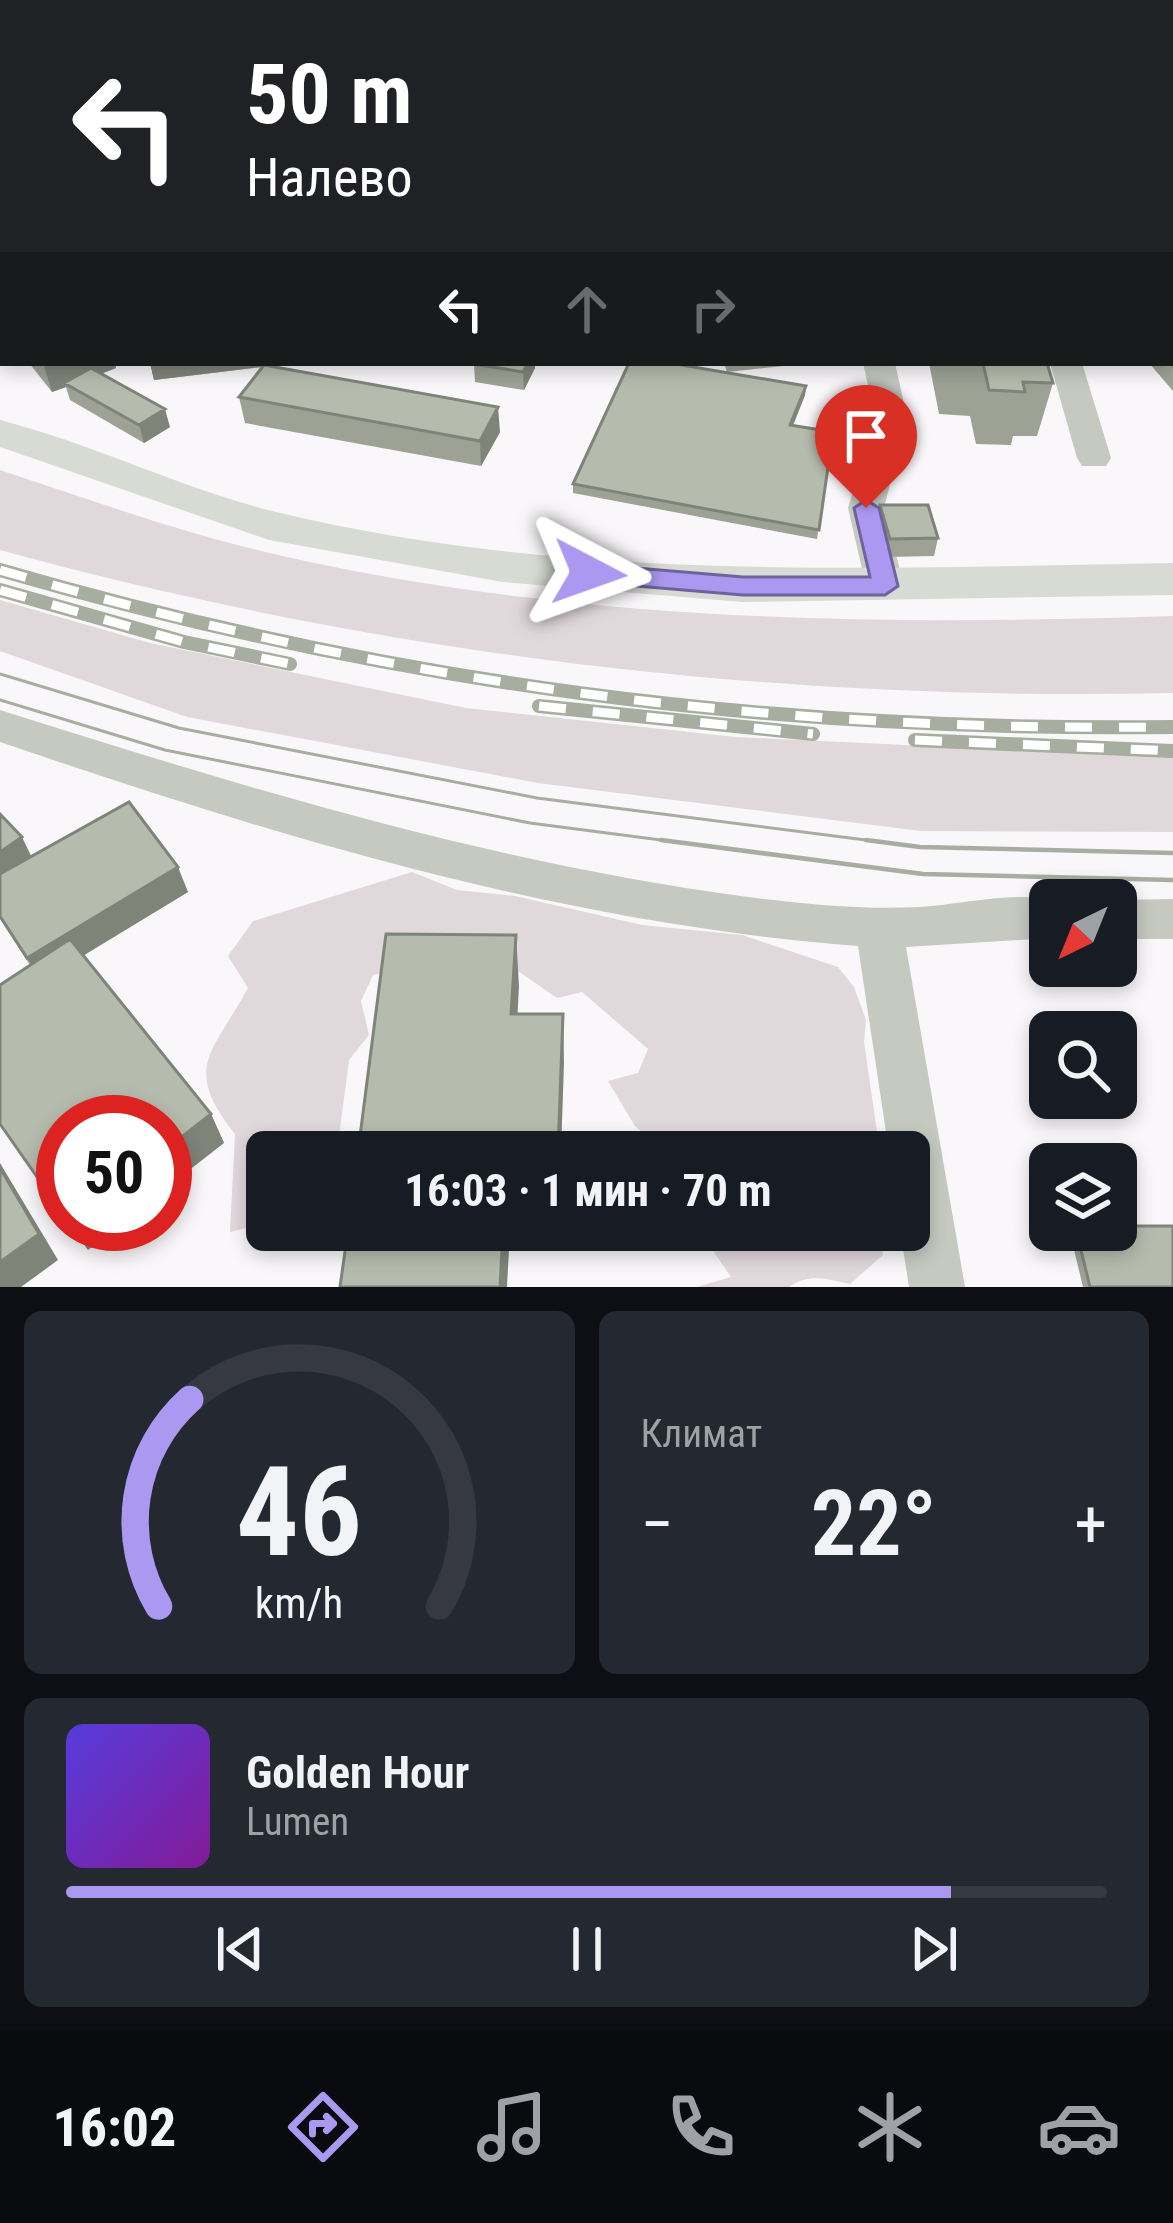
<!DOCTYPE html>
<html lang="ru">
<meta charset="utf-8">
<style>
body{margin:0;font-family:"Roboto Condensed",sans-serif;background:#242831;color:#f1f3f6;height:100vh;display:flex;flex-direction:column;font-size:45px;white-space:nowrap}
*{box-sizing:border-box;margin:0}
p{font-size:39px;color:#9ea1a6}
.icon{flex:none;width:66px;height:66px;fill:none;stroke:currentColor;stroke-width:2;stroke-linecap:round;stroke-linejoin:round}
.map{position:relative;height:1287px;overflow:hidden}
.drawer{display:flex;flex-direction:column;gap:24px;padding:24px;background:#0d0f14;flex:1}
.drawer>*{flex:none}
.banner{position:absolute;left:0px;top:0px;width:1173px;height:366px;box-shadow:0 6px 18px #0003;background:#202124;color:#fff;overflow:hidden}
.needle{width:78px;rotate:223deg}
.controls{position:absolute;left:1029px;top:879px;display:grid;gap:24px}
.controls a{display:grid;place-items:center;width:108px;height:108px;border-radius:18px;background:#171b24;box-shadow:0 6px 18px #0003;font-size:60px}
.speed{position:absolute;left:36px;top:1095px;display:flex;gap:24px;font-size:60px;font-weight:700;text-align:center}
.speed>*{display:grid;place-content:center;width:156px;height:156px;border-radius:50%;background:#171b24;box-shadow:0 6px 18px #0003;line-height:1}
.speed .limit{border:18px solid #d22;background:#fff;color:#111}
.pin{position:absolute;display:grid;place-items:center;width:102px;height:102px;color:#fff;margin:-123px -51px;border-radius:50% 50% 50% 0;rotate:-45deg;box-shadow:0 0 12px #0007}
.pin .icon{rotate:45deg}
.me{position:absolute;width:132px;margin:-66px;rotate:94deg;stroke-linejoin:round;filter:drop-shadow(0 0 9px #0008)}
.turn{display:flex;align-items:center;gap:42px;height:252px;padding:0 48px;font-size:54px}
.turn .icon{width:156px;height:156px;stroke-width:2.5}
.turn b{display:block;font-size:84px;line-height:102px}
.lanes{display:flex;align-items:center;height:114px;padding:0 48px;background:#0003;justify-content:center;gap:60px;direction:ltr}
.lanes .off{opacity:.35}
.big{font-size:90px;font-weight:700;line-height:1.1}
.drawer .widget{flex:1;display:flex;flex-direction:column;justify-content:center;gap:18px;min-width:0;padding:0 42px;border-radius:18px;background:#242831}
.drawer .dial{align-items:center;gap:0}
.dial svg{height:312px;overflow:visible;fill:none;stroke:#363941;stroke-width:7;stroke-linecap:round;text-anchor:middle}
.dial text{fill:#f1f3f6;stroke:none}
.song{display:flex;align-items:center;gap:36px}
.cover{width:144px;height:144px;border-radius:18px;background:linear-gradient(135deg,hsl(250 70% 55%),hsl(290 70% 35%))}
.played{height:12px;border-radius:6px;background:linear-gradient(90deg,#ab98f0 85%,#363941 85%)}
.keys{display:flex;justify-content:space-around;direction:ltr}
.heat{display:flex;justify-content:space-between;align-items:center;font-size:66px;direction:ltr}
.drawer .tiles{flex:1;display:grid;gap:24px;grid-template-columns:1fr 1fr}
.widget:last-child{grid-column:span 2}
.trip{position:absolute;left:246px;top:1131px;width:684px;height:120px;border-radius:18px;background:#171b24;box-shadow:0 6px 18px #0003;font-weight:700;line-height:120px;text-align:center}
.tab-bar{display:flex;height:192px;justify-content:space-around;align-items:center;background:#090b0e;color:#9ea1a6}
.tab-bar .icon{width:84px;height:84px}
.tab-bar .selected{color:#ab98f0}
.tab-bar b{font-size:54px;color:#f1f3f6}
.map>svg:first-child{display:block}
.green{fill:#e1d8db}
.lines{fill:none;stroke-linecap:round;stroke-linejoin:round}
.minor{fill:#c5c9c0;fill-rule:evenodd}
.major{fill:#d8dbd4;fill-rule:evenodd}
.tram-far1{stroke:#a7ae9f;stroke-width:3}
.tram{stroke:#a7ae9f;stroke-width:4.5}
.rail-casing{stroke:#a7ae9f;stroke-width:14}
.rail{stroke:#fff;stroke-width:9;stroke-dasharray:27;stroke-linecap:butt}
.wall{fill:#9da295}
.shaded-wall{fill:#7f8479}
.building{fill:#b6bcad;stroke:#7f8479;stroke-width:3}
.route{fill:#ab98f0;stroke:#6f639c;stroke-width:3}
</style>
<div class="map">
<svg width="1173" height="1287" viewBox="0 0 1173 1287">
<rect width="100%" height="100%" fill="#f9f7f9"/>
<path class="green" d="M0,470C94,501 190,536 287,557C579,622 875,626 1173,616V693C777,702 382,655 0,550Z
M0,600L150,643L466,708L736,737L1098,754L1173,753V832L921,831L538,783L187,717L0,651Z
M412,872L457,890L515,896L642,925L742,935L838,967L854,987L866,1020L864,1042L880,1152H655L656,1145L635,1126L608,1081L638,1073L648,1049L582,992L557,998L508,964L416,966L373,975L361,1001L369,1035L349,1060L337,1152H267V1223L230,1232L235,1134C182,1067 212,1054 248,988L228,956L253,921Z
M691,1230H880L883,1255L850,1284C827,1279 809,1273 789,1287H697L731,1277L703,1236Z"/>
<g class="lines">
<path class="minor" d="M75,0H97L73,3Z
M476,0H498L475,3Z
M0,131H3V147H0Z
M0,172H3V188H0Z
M863,363H895L907,417L884,508L904,586L898,595L885,599L872,595L866,586L848,508L875,417Z
M1050,363H1082L1111,458L1106,466H1082L1077,458Z
M0,710C247,788 490,863 748,897C804,904 863,910 920,907C963,904 1013,891 1055,900H1050V938L906,947L965,1287H909L900,1230H909V1152H889L858,946C561,923 281,838 0,742Z
M1173,899V939H1116L1113,900Z"/>
<path class="major" d="M0,420C94,444 182,489 276,512C570,583 873,568 1173,563V595L743,602L503,582L269,540L0,447Z"/>
<path class="tram-far1" d="M0,674L179,728L537,798L889,843
M0,700L165,750L530,823L684,843"/>
<path class="tram" d="M661,840L923,874L1173,880
M866,840L920,847L1173,853"/>
<defs>
<path id="rail" d="M0,570C393,684 764,732 1173,727
M0,590L184,642L290,664
M539,706L813,734
M915,740L1173,751"/>
</defs>
<use href="#rail" class="rail-casing"/>
<use href="#rail" class="rail"/>
</g>
<path class="wall" d="M0,0H71L68,3H3V81L0,84Z
M141,0H348V3H141Z
M1173,326V391L1149,363H1170Z
M29,363H115L116,368L101,374L170,427L144,443L70,400L66,387L52,392Z
M150,363H294L268,366L500,432L481,466L245,423L239,397L263,367L154,380Z
M724,363H811L727,372Z
M929,363H1047L1053,383L1037,436H1013L1011,445L976,444L970,416L939,414Z
M474,364L535,368L524,390L475,382Z
M806,386L805,395L793,426L833,432L817,539L573,493V484Z
M880,505L938,538L934,556L886,557L877,523Z
M0,814L31,856L188,892L83,955L211,1114L224,1143L30,965L0,919Z
M1072,1230H1116L1173,1287H1083L1070,1233Z"/>
<path class="shaded-wall" d="M3,30V81L0,84V33Z
M53,363H115L116,368L69,386L64,383L66,387L52,392L44,366Z
M150,363H294L154,380Z
M528,363H535V368L524,390L523,372Z
M806,386L805,395L789,434L790,425Z
M498,407L500,432L481,466L480,441Z
M165,409L170,427L144,443L139,425Z
M22,837L34,862L0,886V852Z
M178,867L188,892L40,982L27,958Z
M516,935L519,986L515,1062L511,1014Z
M563,1014L564,1063L561,1152H558Z
M211,1114L224,1143L165,1189V1150Z
M0,1163L58,1260L21,1287H0Z
M70,1224H121L88,1250Z
M503,1230H510L507,1287H500Z"/>
<path class="building" d="M0,0H29L26,3H3V30L0,33Z
M595,0H622V3L553,2H596Z
M645,0H693L694,3H645Z
M703,0H771L772,2L705,3Z
M833,0H875L878,3H836Z
M896,0H920L924,3H899Z
M1170,161L1173,163V182L1170,180Z
M3,188V207L0,208V189Z
M1170,198L1173,200V244L1170,242Z
M3,217V245L0,246V218Z
M1170,267L1173,269V301L1170,298Z
M3,293V316L0,312V294Z
M1170,323L1173,326V366L1170,363Z
M475,363H528L523,372L474,364Z
M629,363H670L806,386L790,425L833,432L819,530L573,484Z
M983,363H1047L1053,383L1023,382L1025,392L989,390Z
M264,365L498,407L480,441L239,397Z
M91,368L165,409L139,425L64,383Z
M880,505H928L938,538L890,539Z
M129,802L178,867L27,958L0,916V874Z
M0,814L22,837L0,852Z
M386,934L516,935L511,1014H563L558,1152H358Z
M70,939L211,1114L165,1150V1122H63V1214L0,1124V985Z
M0,1168L39,1234L0,1262Z
M1116,1226H1173V1287H1090L1076,1230H1116Z
M348,1230H503L500,1287H340Z"/>
<path class="route" d="M866,500L879,508L898,586L885,595H743L589,582L576,573L589,564L743,577H870L854,508Z"/>
</svg>
<div class="controls">
<a><svg class="needle" viewBox="-14 -14 28 28"><path d="M0-13l5 13h-10z" fill="#e53935"/><path d="M0 13l5-13h-10z" fill="#9ea1a6"/></svg></a>
<a><svg class="icon" aria-label="search" viewBox="0 0 24 24"><circle cx="10" cy="10" r="6"/><path d="M15 15l6 6"/></svg></a>
<a><svg class="icon" aria-label="layers" viewBox="0 0 24 24"><path d="M12 4l9 5-9 5-9-5zM3 14l9 5 9-5"/></svg></a>
</div>
<div class="speed"><div class="limit">50</div></div>
<div class="pin" style="left:866px;top:508px;background:#d93025"><svg class="icon" aria-label="arrive" viewBox="0 0 24 24"><path d="M6 21V4h12l-3 4 3 4H6"/></svg></div>
<svg class="me" style="left:589px;top:573px" viewBox="-20 -20 40 40"><path d="M0-17L14 15 0 8-14 15z" fill="#ab98f0" stroke="#fff" stroke-width="4"/></svg>
<div class="trip">16:03 · 1 мин · 70 m</div>
<div class="banner">
<div class="turn"><svg class="icon" aria-label="left" viewBox="0 0 24 24"><path d="M17 20v-9H6M10 6l-5 5 5 5"/></svg><div><b>50 m</b>Налево</div></div>
<div class="lanes"><svg class="icon" aria-label="left" viewBox="0 0 24 24"><path d="M17 20v-9H6M10 6l-5 5 5 5"/></svg><svg class="icon off" aria-label="ahead" viewBox="0 0 24 24"><path d="M12 20V5M6 11l6-6 6 6"/></svg><svg class="icon off" aria-label="right" viewBox="0 0 24 24"><path d="M7 20v-9h11M14 6l5 5-5 5"/></svg></div>
</div>
</div>
<section class="drawer">
<div class="tiles">
<div class="widget dial"><svg viewBox="0 0 100 80">
<path d="M14 69A42 42 0 1 1 86 69"/>
<path d="M14 69A42 42 0 0 1 22 16" stroke="#ab98f0"/>
<text x="50" y="56" font-size="32" font-weight="700">46</text>
<text x="50" y="72" font-size="11">km/h</text>
</svg></div>
<div class="widget"><p>Климат</p>
<div class="heat"><a>−</a><b class="big">22°</b><a>+</a></div>
</div>
<div class="widget">
<div class="song"><i class="cover"></i><div><b>Golden Hour</b><p>Lumen</p></div></div>
<div class="played"></div>
<div class="keys"><svg class="icon" aria-label="previous" viewBox="0 0 24 24"><path d="M18 5L8 12l10 7zM5 5v14"/></svg><svg class="icon" aria-label="pause" viewBox="0 0 24 24"><path d="M8 5v14M16 5v14"/></svg><svg class="icon" aria-label="next" viewBox="0 0 24 24"><path d="M6 5l10 7-10 7zM19 5v14"/></svg></div>
</div>
</div>
</section>
<nav class="tab-bar">
<b>16:02</b>
<svg class="icon selected" aria-label="directions" viewBox="0 0 24 24"><path d="M12 3l9 9-9 9-9-9zM9 14v-3h6M13 9l2 2-2 2"/></svg>
<svg class="icon" aria-label="music" viewBox="0 0 24 24"><path d="M9 18V5l10-2v13"/><circle cx="6" cy="18" r="3"/><circle cx="16" cy="16" r="3"/></svg>
<svg class="icon" aria-label="phone" viewBox="0 0 24 24"><path d="M5 4h4l2 5-3 2q2 4 5 5l2-3 5 2v4C11 20 4 13 5 4z"/></svg>
<svg class="icon" aria-label="climate" viewBox="0 0 24 24"><path d="M12 3v18M4 7l16 10M4 17L20 7"/></svg>
<svg class="icon" aria-label="car" viewBox="0 0 24 24"><path d="M5 17H2v-5l4-1 3-4h7l3 4 3 1v5h-3M9 17h6M6 11h13"/><circle cx="7" cy="17" r="2"/><circle cx="17" cy="17" r="2"/></svg>
</nav>
